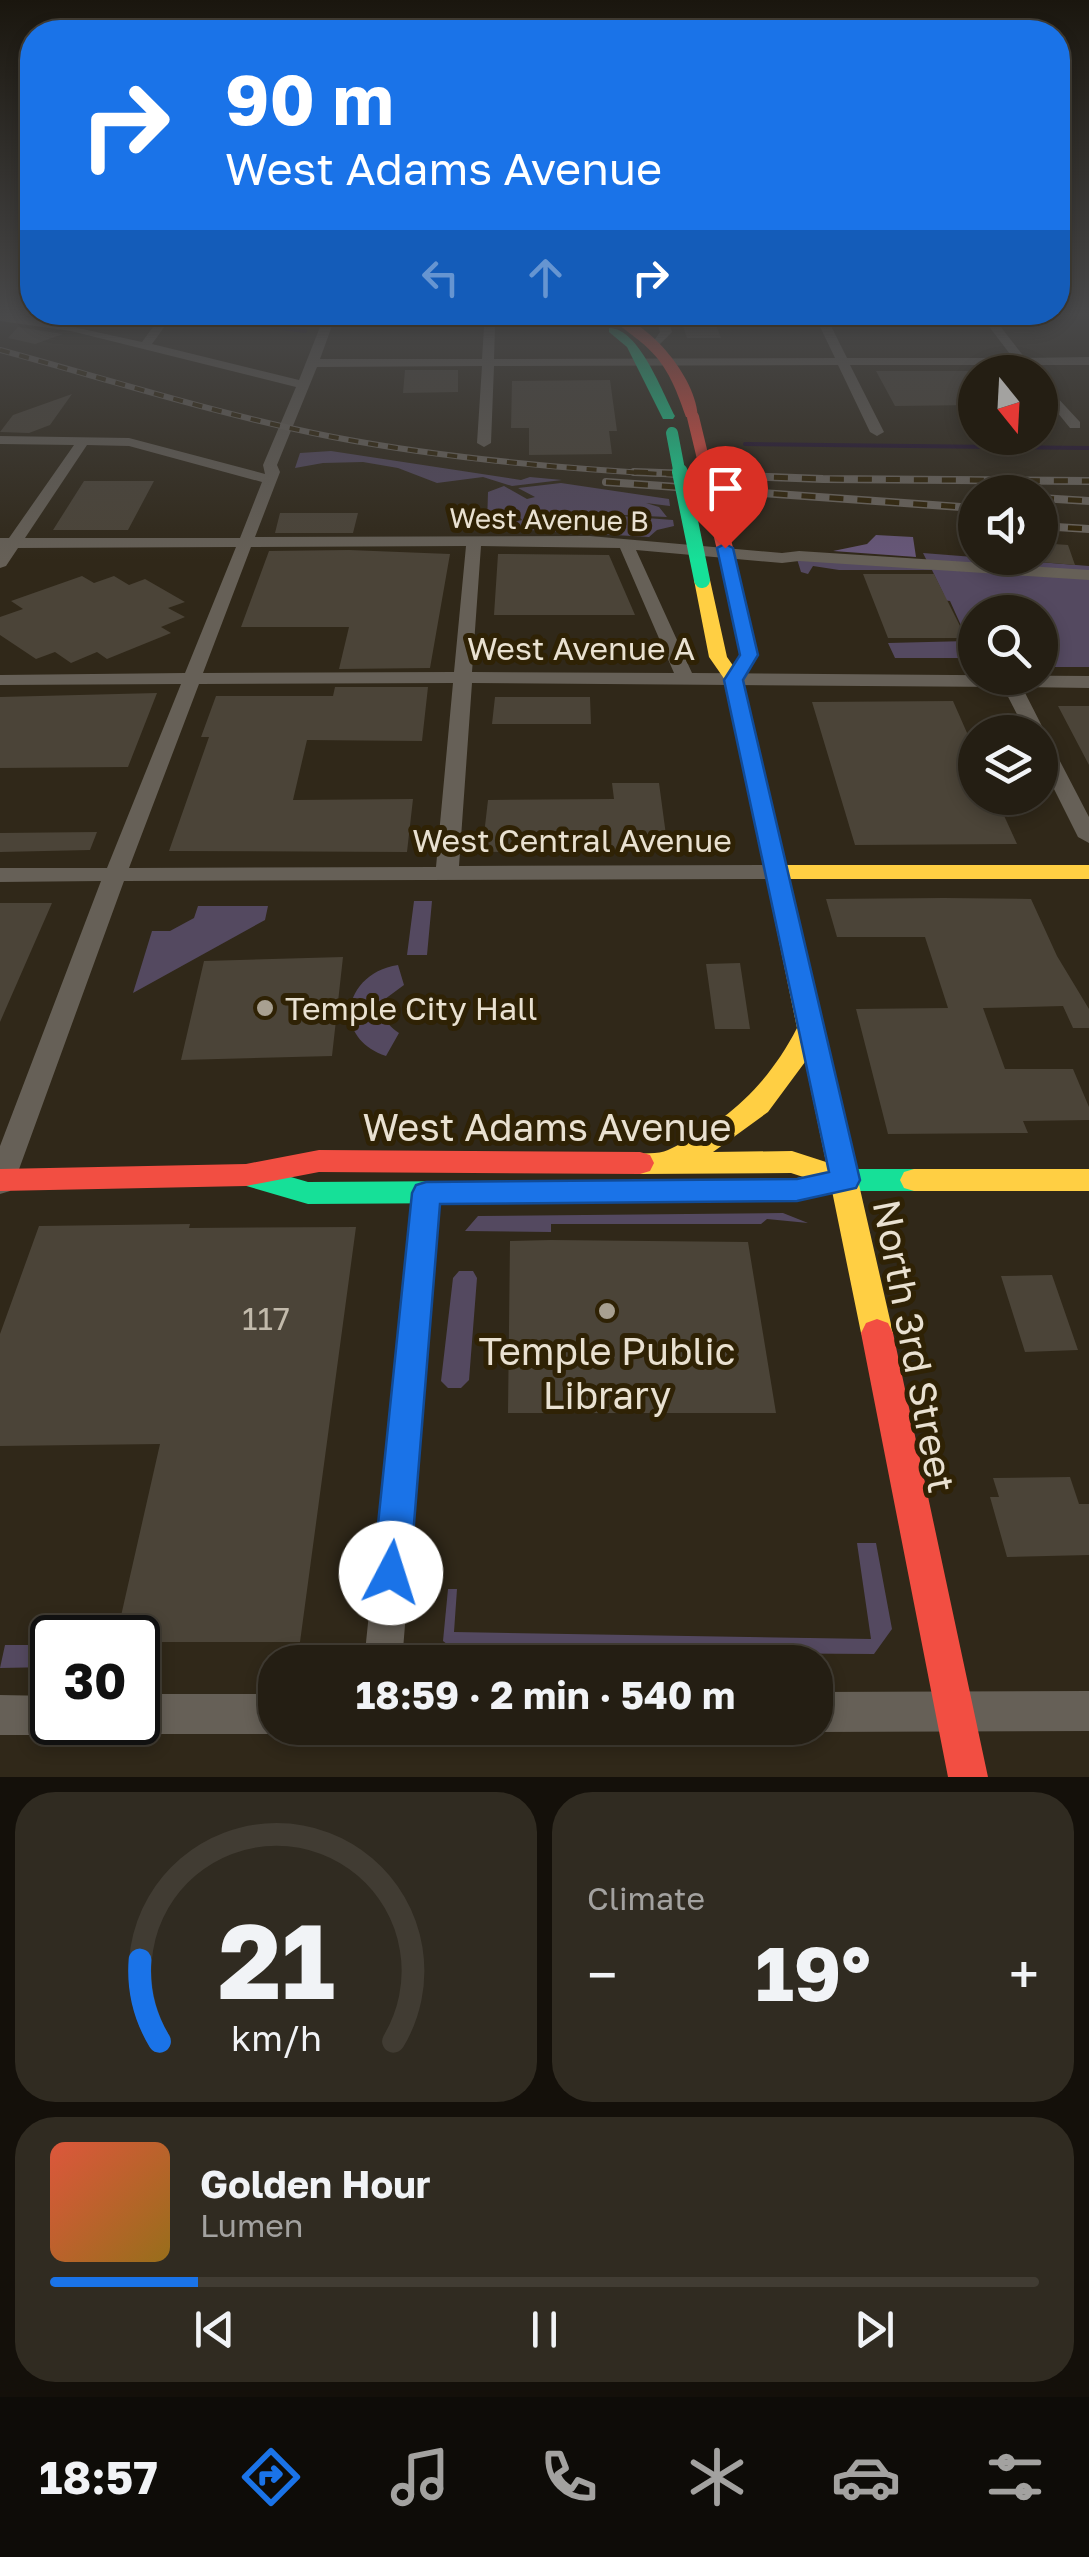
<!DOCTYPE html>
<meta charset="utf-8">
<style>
body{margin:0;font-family:"Golos Text",sans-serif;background:#302b21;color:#f1f3f6;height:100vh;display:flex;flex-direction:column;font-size:38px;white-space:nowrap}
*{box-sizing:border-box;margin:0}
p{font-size:32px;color:#a3a2a0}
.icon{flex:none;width:55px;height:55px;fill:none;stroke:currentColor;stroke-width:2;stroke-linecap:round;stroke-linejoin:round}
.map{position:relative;height:1777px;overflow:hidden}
.sheet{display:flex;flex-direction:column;gap:15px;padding:15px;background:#14100a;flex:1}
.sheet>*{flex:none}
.banner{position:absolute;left:20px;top:20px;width:1050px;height:305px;border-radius:40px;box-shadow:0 5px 15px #0003,0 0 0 2px #413c33;background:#1a73e8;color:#fff;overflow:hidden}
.needle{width:65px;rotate:162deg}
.tools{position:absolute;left:958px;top:355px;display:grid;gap:20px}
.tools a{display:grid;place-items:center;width:100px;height:100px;border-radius:50%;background:#241e13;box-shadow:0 5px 15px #0003,0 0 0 2px #413c33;font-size:50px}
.speed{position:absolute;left:30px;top:1615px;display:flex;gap:20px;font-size:50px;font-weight:700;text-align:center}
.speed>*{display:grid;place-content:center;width:130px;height:130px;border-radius:50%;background:#241e13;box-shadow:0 5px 15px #0003,0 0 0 2px #413c33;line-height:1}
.speed .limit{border:5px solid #111;border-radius:15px;background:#fff;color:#111}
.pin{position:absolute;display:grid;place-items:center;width:85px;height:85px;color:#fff;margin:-102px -42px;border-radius:50% 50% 50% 0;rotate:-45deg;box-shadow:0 0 10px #0007}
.pin .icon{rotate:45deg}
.me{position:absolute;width:110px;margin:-55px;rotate:5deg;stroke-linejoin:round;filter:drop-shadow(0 0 8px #0008)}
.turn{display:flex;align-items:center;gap:35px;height:210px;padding:0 40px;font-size:45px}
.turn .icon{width:130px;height:130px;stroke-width:2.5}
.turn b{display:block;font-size:70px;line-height:85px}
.lanes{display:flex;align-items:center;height:95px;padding:0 40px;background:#0003;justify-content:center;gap:50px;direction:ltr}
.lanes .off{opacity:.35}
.big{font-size:75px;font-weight:700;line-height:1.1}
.sheet .card{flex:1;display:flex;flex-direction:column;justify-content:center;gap:15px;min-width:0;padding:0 35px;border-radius:40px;background:#302b21}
.sheet .dial{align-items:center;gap:0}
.dial svg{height:260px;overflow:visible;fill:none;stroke:#413c33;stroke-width:7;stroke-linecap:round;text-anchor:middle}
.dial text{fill:#f1f3f6;stroke:none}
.song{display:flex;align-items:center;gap:30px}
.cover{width:120px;height:120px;border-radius:15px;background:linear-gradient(135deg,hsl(10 70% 55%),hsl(40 70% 35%))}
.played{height:10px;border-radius:5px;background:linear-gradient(90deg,#1a73e8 15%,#413c33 15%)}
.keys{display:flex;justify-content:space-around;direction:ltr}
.heat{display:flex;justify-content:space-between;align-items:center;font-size:55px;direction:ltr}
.sheet .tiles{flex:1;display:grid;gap:15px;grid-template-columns:1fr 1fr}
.card:last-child{grid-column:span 2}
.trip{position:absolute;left:258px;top:1645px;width:575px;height:100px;border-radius:40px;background:#241e13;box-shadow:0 5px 15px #0003,0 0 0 2px #413c33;font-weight:700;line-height:100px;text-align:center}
.menu{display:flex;height:160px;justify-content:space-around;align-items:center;background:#0e0c08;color:#a3a2a0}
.menu .icon{width:70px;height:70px}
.menu .on{color:#1a73e8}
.menu b{font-size:45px;color:#f1f3f6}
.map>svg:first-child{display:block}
.green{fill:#544960}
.forest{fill:#675779}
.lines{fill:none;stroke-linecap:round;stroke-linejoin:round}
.stream{stroke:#21102f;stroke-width:4}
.building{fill:#4b4438}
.street{fill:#666057;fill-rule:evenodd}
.fast{fill:#16e098;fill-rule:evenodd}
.slow{fill:#ffcf43;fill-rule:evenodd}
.jam{fill:#f24e42;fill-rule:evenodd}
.rail-far1-casing{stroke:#6c665e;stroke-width:6}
.rail-casing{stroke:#6c665e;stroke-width:8}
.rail-far1{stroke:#2f2205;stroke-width:4;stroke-dasharray:10;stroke-linecap:butt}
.rail{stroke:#2f2205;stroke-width:5;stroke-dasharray:14;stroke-linecap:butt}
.fast-bridge-far1{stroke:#16e098;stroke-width:12}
.fast-bridge{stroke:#16e098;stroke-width:16}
.jam-bridge-far1{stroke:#f24e42;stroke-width:12}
.jam-bridge{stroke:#f24e42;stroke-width:16}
.route{fill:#1a73e8;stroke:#114b97;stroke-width:2.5}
.poi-dot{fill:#a8a091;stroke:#2f2205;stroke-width:4}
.labels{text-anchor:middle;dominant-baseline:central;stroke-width:10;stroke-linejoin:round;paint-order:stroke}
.far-street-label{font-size:28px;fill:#e9e1d1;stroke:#2f2205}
.street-label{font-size:32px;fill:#e9e1d1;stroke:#2f2205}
.poi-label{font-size:32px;fill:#e9e1d1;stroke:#2f2205;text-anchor:start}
.near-number-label{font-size:32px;fill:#c2baab}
.near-street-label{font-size:38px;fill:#e9e1d1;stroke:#2f2205}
.near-poi-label{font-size:38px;fill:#e9e1d1;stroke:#2f2205}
</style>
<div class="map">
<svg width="1089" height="1777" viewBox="0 0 1089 1777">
<rect width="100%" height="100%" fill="#302819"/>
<path class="green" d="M331,451L521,480L530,477L562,480L512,486L483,477L437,483L398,468L363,462L323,463L295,468L300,453Z
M561,483L669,499L670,506L646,503L659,507L667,517L580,513L673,520L674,526L657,530L649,537L494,528L522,520L519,516L487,525L488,492L504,486L527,499L535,497L518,488Z
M923,553L1089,566V667H1040V612H975V658H895L888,643L968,641L950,601L942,600L944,595L932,570H839L813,566L808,574L801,572L797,559L930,567Z
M414,901H432L427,955H407Z
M198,906H268L265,920L133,993L152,931H170L194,918Z
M398,965L404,985L385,999C382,1015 385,1024 399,1033L386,1056C330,1037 344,973 398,965Z
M783,1213L808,1223L767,1219L761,1224H551V1232L465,1231L478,1216Z
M459,1271H473L477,1278L469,1380L461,1388H448L441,1381L453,1278Z
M857,1543H876L892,1629L874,1654L456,1651L443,1641L448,1589H457L454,1632L871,1639Z
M5,1645H52V1667L0,1668Z"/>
<path class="forest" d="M876,535L913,537L916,557L833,551L867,544Z"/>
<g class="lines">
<path class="stream" d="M186,316L305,331
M745,444L1089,448"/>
</g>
<path class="building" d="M678,312H711L721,338H687Z
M18,327L63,334L35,344L8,338Z
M405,370H458V392L403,393Z
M876,371H975V405L895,406Z
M610,380L617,431H609L612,454L529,455V428H511L512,381Z
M72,394L50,425L29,433L0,432L13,415Z
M84,481H154L128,530H53Z
M280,513H358L353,533H275Z
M1040,543L1068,545L1075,565L1040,562Z
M349,550L450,554L430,668L339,669L349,627H241L269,551Z
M498,554L609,555L635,615H494Z
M863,574H934L966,638H888Z
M82,576L94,583L114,576L129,585L145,579L185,602L168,608L185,617L161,627L171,633L107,659L97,652L71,663L55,652L36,659L0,635V617L23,609L11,601Z
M335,687H428L422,741L307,740L293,800L413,799L407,852L169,851L209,737H201L216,696H333Z
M157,693L128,767L0,768V697Z
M495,697H590L591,724H492Z
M953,701L975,751V798H996L1017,844L855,845L812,702Z
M1058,706H1089V765Z
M612,783H659L668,850L482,852L488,800L614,799Z
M97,832L90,850L0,852V833Z
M944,898L1031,899L1057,956L1089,1009V1028H1073L1063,1006L983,1008L1005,1069H1073L1089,1107V1120L1023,1121L1028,1133L888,1134L856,1009L948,1008L925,937H837L826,899Z
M0,903H52L0,1022Z
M343,957L332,1056L181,1060L204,961Z
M740,963L750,1029H715L706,964Z
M190,1224L189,1228L356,1227L300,1642H138V1638H116L160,1444L0,1446V1334L39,1226Z
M551,1240L748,1242L776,1413H508L510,1241Z
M1052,1275L1078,1350L1025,1352L1001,1276Z
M1070,1477L1079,1504H1089V1555L1007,1557L990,1497H999L993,1478Z"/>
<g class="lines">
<path class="street" d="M0,311L142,342L164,312H175L152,344L299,380L326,312H337L320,359H482L485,312H495V317L507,312H522L495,326L494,359L835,358L813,312H824L847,358H1013L978,312H989L1025,358L1089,357V365H1031L1033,372H1025L1019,365H850L884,432L877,436L870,432L838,365L494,366L491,443L484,447L477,443L482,366L317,367L277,465L280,472L255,537L590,536L782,553L799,551L1089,570V580L799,561L782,563L636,550L692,673L1089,676V688L1022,687L1045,732L1041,736L1050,742L1089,817V843L1078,837L1040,761V732H1026L1003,687L472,683L459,866L775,865L786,872L775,879L124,881L14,1183L10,1191L0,1194V1146L101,881L0,882V868H107L181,684L0,685V675L185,673L236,547L18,548L6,566L0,568V538H9L74,445L0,444V436L129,438L265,474L263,465L296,387L71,331L0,321ZM87,445L129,446L262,482L240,538H25ZM466,546L454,672L203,673L251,547ZM481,546L620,548L674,673L472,672ZM453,683L436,867L129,868L199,684Z
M655,312H666L672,332L659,345L653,342L660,332Z
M1040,379L1080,422V428H1070L1040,391Z
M426,1182L436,1185L440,1193L402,1662H364L412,1193L416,1185Z
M1089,1691V1731L815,1732L805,1728H815V1692Z
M138,1694H275V1728H289L275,1734H138L124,1728L122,1722H138Z
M0,1695L52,1696V1722H68L66,1729L52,1735H0Z"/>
<path class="fast" d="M609,328C639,328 662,392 675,416L673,419H663L627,347L609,332Z
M733,576L741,581L758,655L740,684L734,685L725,680L740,655L725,581Z
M253,1166L308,1182L792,1179L846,1169H914L924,1172L928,1180L924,1188L914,1191H846L792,1201L308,1204L243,1185L239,1177L243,1169Z"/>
<path class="slow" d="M702,575L710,580L727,657L743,680L786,865H1089V879H789L893,1333L888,1343L877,1347L866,1343L861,1333L831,1186L791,1173L640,1174L630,1171L626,1163L630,1155C642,1152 658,1155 668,1150C727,1122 767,1086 797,1028L725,680L709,657L694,580ZM805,1062L826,1162L792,1151L713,1152L768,1112Z
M914,1169H1089V1191H914L904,1188L900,1180L904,1172Z"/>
<path class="jam" d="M601,312C644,312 699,379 698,420L686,417C665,354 651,349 601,312Z
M319,1150L640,1152L650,1155L654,1163L650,1171L640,1174L319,1172L246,1186L0,1191V1169L246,1164Z
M877,1319L888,1323L893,1333L988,1777H948L861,1333L866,1323Z"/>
<defs>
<path id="rail-far1" d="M0,350C110,380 220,415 333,437C448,459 565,469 682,475"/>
<path id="rail" d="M634,472L823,479L1089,481
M606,482L975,508
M1040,498L1089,501
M1040,526L1089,529"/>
</defs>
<use href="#rail-far1" class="rail-far1-casing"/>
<use href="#rail" class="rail-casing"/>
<use href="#rail-far1" class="rail-far1"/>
<use href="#rail" class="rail"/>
<path class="fast-bridge-far1" d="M672,433L680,475"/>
<path class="fast-bridge" d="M680,472L702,580"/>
<path class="jam-bridge-far1" d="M693,417L707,475"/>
<path class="jam-bridge" d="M706,472L733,581"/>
</g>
<linearGradient id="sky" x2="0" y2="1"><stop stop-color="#1a160e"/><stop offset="0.56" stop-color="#484849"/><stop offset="1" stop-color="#484849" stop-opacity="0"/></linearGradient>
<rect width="1089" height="560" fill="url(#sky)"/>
<path class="route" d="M725,544L733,548L758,655L743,680L860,1180L856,1188L797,1201L440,1204L410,1573L404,1586L391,1591L378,1586L373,1573L412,1193L416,1185L426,1182L797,1179L829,1172L724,680L740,655L717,548Z"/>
<g class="poi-dot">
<circle cx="265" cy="1008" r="10"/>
<circle cx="607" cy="1311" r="10"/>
</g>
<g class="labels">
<g class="far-street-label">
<text transform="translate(549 519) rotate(1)">West Avenue B</text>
</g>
<g class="street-label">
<text x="581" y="648">West Avenue A</text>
<text x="572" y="840">West Central Avenue</text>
</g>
<g class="poi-label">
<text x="285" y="1008">Temple City Hall</text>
</g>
<g class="near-number-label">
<text x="266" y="1318">117</text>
</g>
<g class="near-street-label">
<text x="547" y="1126">West Adams Avenue</text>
<text transform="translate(915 1346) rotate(79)">North 3rd Street</text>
</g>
<g class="near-poi-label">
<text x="607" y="1350">Temple Public<tspan x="607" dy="44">Library</tspan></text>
</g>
</g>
</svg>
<div class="tools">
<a><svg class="needle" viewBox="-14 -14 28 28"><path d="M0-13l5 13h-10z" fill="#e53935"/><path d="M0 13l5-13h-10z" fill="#a3a2a0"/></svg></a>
<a><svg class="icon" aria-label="sound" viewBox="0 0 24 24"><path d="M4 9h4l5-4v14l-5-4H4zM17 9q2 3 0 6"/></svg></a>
<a><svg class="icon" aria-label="search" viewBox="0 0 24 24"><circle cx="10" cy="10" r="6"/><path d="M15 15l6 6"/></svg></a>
<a><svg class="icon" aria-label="layers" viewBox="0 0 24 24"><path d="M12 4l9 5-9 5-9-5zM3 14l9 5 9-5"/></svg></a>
</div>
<div class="speed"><div class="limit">30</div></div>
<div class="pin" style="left:725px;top:548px;background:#d93025"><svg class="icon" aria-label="arrive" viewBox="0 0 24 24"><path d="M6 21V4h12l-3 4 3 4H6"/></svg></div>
<svg class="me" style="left:391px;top:1573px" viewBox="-20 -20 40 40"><circle r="19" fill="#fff"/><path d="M0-13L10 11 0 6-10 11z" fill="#1a73e8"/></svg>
<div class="trip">18:59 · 2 min · 540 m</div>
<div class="banner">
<div class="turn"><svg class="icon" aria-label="right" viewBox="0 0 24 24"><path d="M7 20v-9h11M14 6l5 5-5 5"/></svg><div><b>90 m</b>West Adams Avenue</div></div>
<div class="lanes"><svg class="icon off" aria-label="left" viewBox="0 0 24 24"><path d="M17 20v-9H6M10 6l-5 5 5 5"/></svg><svg class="icon off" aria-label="ahead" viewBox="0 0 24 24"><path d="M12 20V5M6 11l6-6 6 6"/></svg><svg class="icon" aria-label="right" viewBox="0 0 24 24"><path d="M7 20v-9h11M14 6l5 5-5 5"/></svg></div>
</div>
</div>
<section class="sheet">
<div class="tiles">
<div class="card dial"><svg viewBox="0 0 100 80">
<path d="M14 69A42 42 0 1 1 86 69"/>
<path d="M14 69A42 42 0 0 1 8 44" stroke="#1a73e8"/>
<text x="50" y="56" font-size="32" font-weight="700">21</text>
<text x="50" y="72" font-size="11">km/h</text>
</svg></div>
<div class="card"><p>Climate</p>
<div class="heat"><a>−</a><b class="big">19°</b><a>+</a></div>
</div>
<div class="card">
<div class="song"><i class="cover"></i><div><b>Golden Hour</b><p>Lumen</p></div></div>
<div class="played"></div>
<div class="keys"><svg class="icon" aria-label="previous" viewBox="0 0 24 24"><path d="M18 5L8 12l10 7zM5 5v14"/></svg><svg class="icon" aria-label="pause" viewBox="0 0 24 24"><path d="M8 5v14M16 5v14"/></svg><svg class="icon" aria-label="next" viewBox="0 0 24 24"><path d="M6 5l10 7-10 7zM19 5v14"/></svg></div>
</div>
</div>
</section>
<nav class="menu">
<b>18:57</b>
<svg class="icon on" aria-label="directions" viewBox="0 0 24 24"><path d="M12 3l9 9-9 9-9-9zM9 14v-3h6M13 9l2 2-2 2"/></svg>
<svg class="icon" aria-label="music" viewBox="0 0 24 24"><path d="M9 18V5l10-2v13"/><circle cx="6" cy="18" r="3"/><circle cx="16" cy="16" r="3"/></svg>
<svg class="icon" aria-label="phone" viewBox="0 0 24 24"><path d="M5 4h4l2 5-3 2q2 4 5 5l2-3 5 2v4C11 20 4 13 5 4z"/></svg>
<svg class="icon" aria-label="climate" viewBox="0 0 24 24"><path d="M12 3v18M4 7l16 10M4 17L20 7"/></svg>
<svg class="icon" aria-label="car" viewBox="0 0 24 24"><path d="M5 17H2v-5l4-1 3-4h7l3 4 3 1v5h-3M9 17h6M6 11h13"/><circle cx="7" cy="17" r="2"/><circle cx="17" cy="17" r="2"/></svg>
<svg class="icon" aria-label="filters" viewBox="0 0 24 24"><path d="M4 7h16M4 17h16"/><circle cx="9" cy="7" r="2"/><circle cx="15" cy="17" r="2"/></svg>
</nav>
